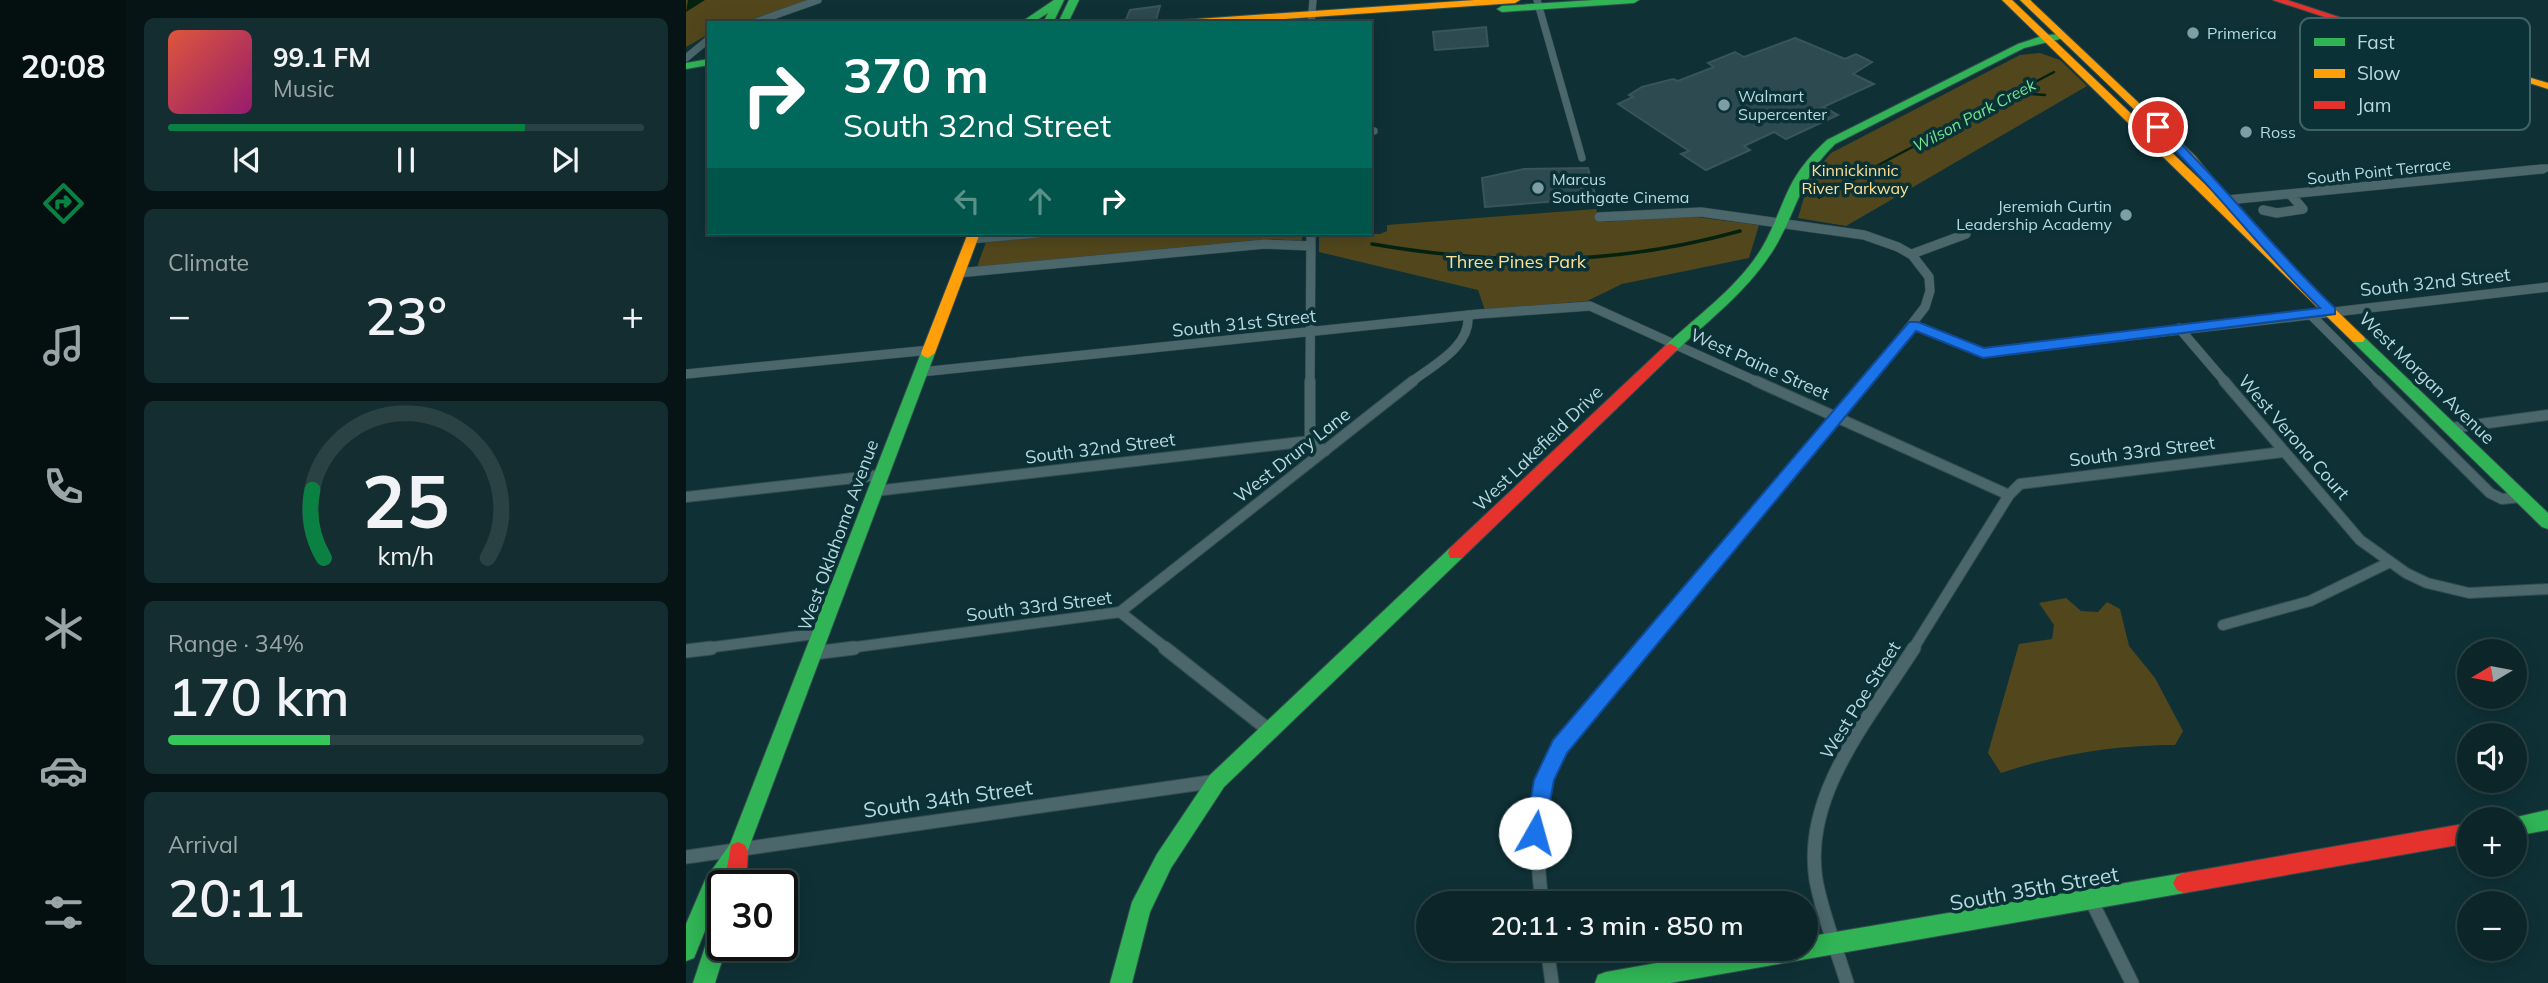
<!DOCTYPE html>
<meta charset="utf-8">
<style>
body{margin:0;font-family:Mulish,sans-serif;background:#142d30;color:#f1f3f6;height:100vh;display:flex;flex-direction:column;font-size:26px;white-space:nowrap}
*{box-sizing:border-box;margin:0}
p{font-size:23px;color:#9aa5a8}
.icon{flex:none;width:38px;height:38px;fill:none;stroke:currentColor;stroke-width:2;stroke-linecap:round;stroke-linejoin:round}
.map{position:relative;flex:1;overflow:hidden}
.sheet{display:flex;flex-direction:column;gap:18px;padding:18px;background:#061416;width:560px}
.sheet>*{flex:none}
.guide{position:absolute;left:21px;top:21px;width:665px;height:214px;border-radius:0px;box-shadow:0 4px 18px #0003,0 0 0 2px #2b4245;background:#00695c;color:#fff;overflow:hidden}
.needle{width:46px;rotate:260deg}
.tools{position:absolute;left:1771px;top:639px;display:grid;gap:14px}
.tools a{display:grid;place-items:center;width:70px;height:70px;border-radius:50%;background:#0b2528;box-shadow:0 4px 18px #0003,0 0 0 2px #2b4245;font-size:35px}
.speed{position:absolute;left:21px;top:870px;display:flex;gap:14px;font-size:35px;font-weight:700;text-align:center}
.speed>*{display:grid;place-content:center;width:91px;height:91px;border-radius:50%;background:#0b2528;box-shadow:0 4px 18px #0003,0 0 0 2px #2b4245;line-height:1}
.speed .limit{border:4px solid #111;border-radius:10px;background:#fff;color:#111}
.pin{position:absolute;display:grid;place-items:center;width:60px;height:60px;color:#fff;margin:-30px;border:4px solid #fff;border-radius:50%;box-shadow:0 2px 7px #0007}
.me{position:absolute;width:77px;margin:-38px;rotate:7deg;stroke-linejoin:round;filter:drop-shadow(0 0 5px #0008)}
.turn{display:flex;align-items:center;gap:24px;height:147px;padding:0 21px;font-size:32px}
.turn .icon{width:91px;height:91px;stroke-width:2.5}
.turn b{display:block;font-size:49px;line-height:60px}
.lanes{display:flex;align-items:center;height:66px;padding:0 21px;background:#0003;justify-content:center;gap:35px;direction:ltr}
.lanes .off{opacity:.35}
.big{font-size:52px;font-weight:600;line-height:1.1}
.sheet .widget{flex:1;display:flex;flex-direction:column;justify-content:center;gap:10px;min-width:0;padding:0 24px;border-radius:10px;background:#142d30}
.sheet .dial{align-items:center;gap:0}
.dial svg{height:182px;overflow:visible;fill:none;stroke:#2b4245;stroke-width:7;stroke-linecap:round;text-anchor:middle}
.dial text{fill:#f1f3f6;stroke:none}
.song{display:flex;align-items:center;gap:21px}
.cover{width:84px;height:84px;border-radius:10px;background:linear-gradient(135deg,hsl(10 70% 55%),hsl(320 70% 35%))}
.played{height:7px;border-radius:4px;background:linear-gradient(90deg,#0b8043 75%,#2b4245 75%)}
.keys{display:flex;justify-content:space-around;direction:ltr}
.heat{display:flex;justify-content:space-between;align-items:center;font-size:38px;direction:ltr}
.charge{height:10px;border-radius:5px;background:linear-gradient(90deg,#34c759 34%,#2b4245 0)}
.trip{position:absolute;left:730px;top:891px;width:402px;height:70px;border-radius:35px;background:#0b2528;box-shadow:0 4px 18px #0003,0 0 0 2px #2b4245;font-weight:600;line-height:70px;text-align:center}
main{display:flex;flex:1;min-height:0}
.tab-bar{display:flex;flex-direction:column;width:126px;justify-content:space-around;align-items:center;background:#040f10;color:#9aa5a8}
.tab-bar .icon{width:49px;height:49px}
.tab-bar .selected{color:#0b8043}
.tab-bar b{font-size:32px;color:#f1f3f6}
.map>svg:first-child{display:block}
.green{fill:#52471c}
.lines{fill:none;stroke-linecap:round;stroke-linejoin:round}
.stream-far1{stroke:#052210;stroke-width:2.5}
.stream{stroke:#052210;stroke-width:3.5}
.river{fill:#052210;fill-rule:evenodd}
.building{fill:#2d4a50;stroke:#39545a;stroke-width:2}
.street-far3-casing{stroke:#334c4f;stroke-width:8}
.street-far2-casing{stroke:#334c4f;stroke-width:10}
.street-far1-casing{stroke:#334c4f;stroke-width:12}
.street-casing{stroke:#334c4f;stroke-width:15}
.fast-casing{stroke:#334c4f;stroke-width:2}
.slow-casing{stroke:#334c4f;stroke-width:2}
.jam-casing{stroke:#334c4f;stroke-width:2}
.street-far3{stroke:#4b676b;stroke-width:7}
.street-far2{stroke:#4b676b;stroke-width:9}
.street-far1{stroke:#4b676b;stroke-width:10}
.street{stroke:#4b676b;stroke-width:13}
.fast{fill:#30b455;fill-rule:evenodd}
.slow{fill:#ff9f0a;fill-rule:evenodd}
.jam{fill:#e5322d;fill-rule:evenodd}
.route{fill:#1a73e8;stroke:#114b97;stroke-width:2}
.poi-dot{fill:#7d9ea4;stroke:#0a3136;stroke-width:2.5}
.labels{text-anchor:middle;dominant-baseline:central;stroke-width:7;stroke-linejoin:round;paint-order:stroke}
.far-poi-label{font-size:16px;fill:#b8d9df;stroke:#0a3136;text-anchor:start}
.far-water-label{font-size:16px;font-style:italic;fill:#71e88d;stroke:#0a3136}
.far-park-label{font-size:16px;fill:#fde095;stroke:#0a3136}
.far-street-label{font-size:16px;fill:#b8d9df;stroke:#0a3136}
.park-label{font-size:18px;fill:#fde095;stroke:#0a3136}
.street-label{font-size:18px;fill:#b8d9df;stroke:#0a3136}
.near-street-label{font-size:21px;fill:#b8d9df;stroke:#0a3136}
.key{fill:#0a3136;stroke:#3e6369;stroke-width:2}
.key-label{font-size:19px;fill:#b8d9df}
</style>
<main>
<nav class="tab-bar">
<b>20:08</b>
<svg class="icon selected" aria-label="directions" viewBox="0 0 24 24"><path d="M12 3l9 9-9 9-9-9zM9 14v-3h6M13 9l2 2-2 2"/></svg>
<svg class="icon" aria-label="music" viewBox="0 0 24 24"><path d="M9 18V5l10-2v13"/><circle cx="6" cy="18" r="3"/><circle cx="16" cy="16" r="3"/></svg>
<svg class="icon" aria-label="phone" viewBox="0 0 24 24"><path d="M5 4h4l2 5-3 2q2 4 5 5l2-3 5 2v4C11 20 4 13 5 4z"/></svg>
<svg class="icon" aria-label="climate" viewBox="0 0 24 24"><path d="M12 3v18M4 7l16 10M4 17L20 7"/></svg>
<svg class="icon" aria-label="car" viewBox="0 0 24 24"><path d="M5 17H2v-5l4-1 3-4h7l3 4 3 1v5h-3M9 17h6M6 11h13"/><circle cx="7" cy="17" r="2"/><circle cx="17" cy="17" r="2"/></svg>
<svg class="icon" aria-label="filters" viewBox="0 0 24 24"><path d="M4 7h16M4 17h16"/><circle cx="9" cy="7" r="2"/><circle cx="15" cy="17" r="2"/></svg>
</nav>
<section class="sheet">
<div class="widget">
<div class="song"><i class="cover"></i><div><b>99.1 FM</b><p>Music</p></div></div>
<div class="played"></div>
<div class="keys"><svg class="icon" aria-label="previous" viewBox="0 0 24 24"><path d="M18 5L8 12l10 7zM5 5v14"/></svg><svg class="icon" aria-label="pause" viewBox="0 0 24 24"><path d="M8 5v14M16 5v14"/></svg><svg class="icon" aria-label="next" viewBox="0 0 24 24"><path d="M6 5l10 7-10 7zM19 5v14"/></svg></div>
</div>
<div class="widget"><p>Climate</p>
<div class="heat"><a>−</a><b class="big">23°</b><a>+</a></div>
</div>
<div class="widget dial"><svg viewBox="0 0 100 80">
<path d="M14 69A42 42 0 1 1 86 69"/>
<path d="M14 69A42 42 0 0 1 9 39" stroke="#0b8043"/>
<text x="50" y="56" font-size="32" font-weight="700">25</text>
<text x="50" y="72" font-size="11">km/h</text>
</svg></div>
<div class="widget"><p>Range · 34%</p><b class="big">170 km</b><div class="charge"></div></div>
<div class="widget"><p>Arrival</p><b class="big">20:11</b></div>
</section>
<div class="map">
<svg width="1862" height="983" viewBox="0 0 1862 983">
<rect width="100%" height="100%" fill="#0f3136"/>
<path class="green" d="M0,0H124L55,23H23V34L0,47Z
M1354,53L1374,60L1401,86L1160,226L1112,218L1124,177L1145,153L1334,55Z
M910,209L915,222L1002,216L1073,225L1063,258L936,284L901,301L799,310L792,290L633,252V233L694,234L701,231V225Z
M395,233H616V241L582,239L291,267L300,242Z
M1380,598L1395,611L1412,612L1421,602L1434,609L1443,646L1469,678L1497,731L1489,745C1431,745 1371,754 1315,773L1302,753L1333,644L1366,639L1368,625L1353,603Z"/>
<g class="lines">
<path class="stream-far1" d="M1332,93L1359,95
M1183,170L1368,72"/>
<path class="stream" d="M1133,197L1187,169
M686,244C814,266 928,266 1054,231"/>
<path class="river" d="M2,0H19L0,12Z"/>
</g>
<path class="building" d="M474,6L470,20L439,22L444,10Z
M800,27L802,46L749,50L747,32Z
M1109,38L1159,59L1170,54L1186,62L1167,74L1188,84L1137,107L1152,115L1100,139L1088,132L1058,146L1064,150L1020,170L995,154L1003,151L932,104L947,97L943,95L956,87L987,79L992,81L1028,67L1022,63L1049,52L1058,57Z
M902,168L910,198L799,207L796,178L838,169Z"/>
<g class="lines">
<defs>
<path id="street-far3" d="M851,0L896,158
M67,23L132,0
M625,23L627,0
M0,58L23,39
M684,131H688
M1839,170L1862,168"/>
<path id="street-far2" d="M1531,201L1857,169
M1577,210L1591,213L1617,209L1604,194
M913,217L1015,212L1178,235L1212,247L1226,255L1243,277L1244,291L1239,307L1180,383
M285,239L352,233
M1226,254L1280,234
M272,273L579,244L625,246
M1624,314L1693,383
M1228,325L1297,353L1862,287
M1493,328L1540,383
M235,372L793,314L904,306L1074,383
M0,374L244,350
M624,383L625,233
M724,383C747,365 785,347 782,315"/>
<path id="street-far1" d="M1070,381L1323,495
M1538,381L1674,540L1720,573L1741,583L1783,593L1862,589
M1691,381L1804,493L1816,499L1835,497
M1765,428L1862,415
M624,441V381
M189,491L624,441L639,451
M0,497L194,475
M434,612L727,381
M1537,625L1624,601L1702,563
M12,649L136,633
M155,649L434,612L481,649
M956,649L1181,381
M1227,649L1323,495L1334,484L1597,452"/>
<path id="street" d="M479,648L584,731
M0,651L25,648
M128,653L168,648
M0,857L531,781
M1405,900L1446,983
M856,903C850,851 844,792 875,746C898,711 930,680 957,648
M861,948L866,983
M1161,983C1151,950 1136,914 1130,880C1116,794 1185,716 1228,648"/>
<path id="fast" d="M368,0H378L367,23H357L362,13L346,23H334Z
M383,0H393L382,23H372Z
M908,0H953L948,3L816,12L811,9L816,6Z
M1334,0H1344L1345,1L1340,4Z
M1359,35L1377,34L1382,37L1338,48L1149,144C1111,181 1111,215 1084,255C1059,293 1023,320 990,351H980L978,348L980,345C1011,316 1048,290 1072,254C1087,232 1094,205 1107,181C1116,165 1128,152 1141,140L1332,44Z
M23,59V65L0,69V63Z
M1672,335L1677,336L1862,513V529L1856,527L1667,342L1665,339L1667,336Z
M242,348L249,353L62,850L40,886H37L8,958L0,961V924L19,880L44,844L235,353Z
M770,547L776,548L778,553L776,558L538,787L485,868L464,912L446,983H424L446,902L471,854L524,775L764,548Z
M1862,810V830L1829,836V819H1822Z
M1498,873L1505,876L1509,883L1505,890L1498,893L984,983H909L912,975L920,972L1056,948H1120V937Z
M37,914V945H41L29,983H7L29,917Z"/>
<path id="slow" d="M789,0H834L829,3L540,23H491L496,20Z
M1316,0H1326L1526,191L1501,160L1334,0H1344L1509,156L1549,205L1544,208L1677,336L1679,339L1677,342H1667Z
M1739,46L1862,83V89L1739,50Z
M282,233H294L249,353L242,358L237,356L235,353Z"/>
<path id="jam" d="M1587,0H1601L1747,48L1739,50Z
M985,344L992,348L990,351L776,558H764L762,553L764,548L980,345Z
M1783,823V843L1498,893L1491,890L1487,883L1491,876L1498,873Z
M52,842L59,845L62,852L60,886H38L45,845Z"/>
</defs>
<use href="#street-far3" class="street-far3-casing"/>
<use href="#street-far2" class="street-far2-casing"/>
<use href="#street-far1" class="street-far1-casing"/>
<use href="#street" class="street-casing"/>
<use href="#fast" class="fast-casing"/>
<use href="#slow" class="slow-casing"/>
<use href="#jam" class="jam-casing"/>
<use href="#street-far3" class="street-far3"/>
<use href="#street-far2" class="street-far2"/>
<use href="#street-far1" class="street-far1"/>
<use href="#street" class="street"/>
<use href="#fast" class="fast"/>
<use href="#slow" class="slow"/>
<use href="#jam" class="jam"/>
</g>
<path class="route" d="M1468,125H1476C1537,183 1588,250 1649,308V314L1297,358L1230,331L881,753L868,780L857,840L849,843L842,840L839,833L848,780L867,740L1223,322H1232L1298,348L1634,308C1575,251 1527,186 1468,129Z"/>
<g class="poi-dot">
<circle cx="1507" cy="33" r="7"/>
<circle cx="1038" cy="105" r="7"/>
<circle cx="1560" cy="132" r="7"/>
<circle cx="852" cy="188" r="7"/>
<circle cx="1440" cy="215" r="7"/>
</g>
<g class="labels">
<g class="far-poi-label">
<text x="1521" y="33">Primerica</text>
<text x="1052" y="96">Walmart<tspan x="1052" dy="18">Supercenter</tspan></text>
<text x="1574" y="132">Ross</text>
<text x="866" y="179">Marcus<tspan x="866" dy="18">Southgate Cinema</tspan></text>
<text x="1426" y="206" text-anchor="end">Jeremiah Curtin<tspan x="1426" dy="18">Leadership Academy</tspan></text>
</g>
<g class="far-water-label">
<text transform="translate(1288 115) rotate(-28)">Wilson Park Creek</text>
</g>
<g class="far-park-label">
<text x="1169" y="170">Kinnickinnic<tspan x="1169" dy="18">River Parkway</tspan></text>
</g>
<g class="far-street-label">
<text transform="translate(1693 171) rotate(-6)">South Point Terrace</text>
</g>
<g class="park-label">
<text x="830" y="261">Three Pines Park</text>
</g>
<g class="street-label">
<text transform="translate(1749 282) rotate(-6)">South 32nd Street</text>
<text transform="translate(558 323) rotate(-6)">South 31st Street</text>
<text transform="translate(1074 364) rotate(24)">West Paine Street</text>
<text transform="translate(1741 378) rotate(44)">West Morgan Avenue</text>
<text transform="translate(1608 437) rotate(49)">West Verona Court</text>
<text transform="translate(414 448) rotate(-7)">South 32nd Street</text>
<text transform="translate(852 448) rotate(-44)">West Lakefield Drive</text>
<text transform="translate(1456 451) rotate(-7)">South 33rd Street</text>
<text transform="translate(606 455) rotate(-38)">West Drury Lane</text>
<text transform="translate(152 535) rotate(-70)">West Oklahoma Avenue</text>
<text transform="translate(353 606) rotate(-7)">South 33rd Street</text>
<text transform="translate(1174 700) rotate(-58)">West Poe Street</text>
</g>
<g class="near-street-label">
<text transform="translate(262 798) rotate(-8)">South 34th Street</text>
<text transform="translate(1348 888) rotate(-10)">South 35th Street</text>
</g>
</g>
<rect x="1614" y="18" width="230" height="112" rx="10" class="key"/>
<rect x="1628" y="38" width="31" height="8" fill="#30b455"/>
<rect x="1628" y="69" width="31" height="9" fill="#ff9f0a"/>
<rect x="1628" y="101" width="31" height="8" fill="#e5322d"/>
<g class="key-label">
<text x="1671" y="49">Fast</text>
<text x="1671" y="80">Slow</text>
<text x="1671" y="112">Jam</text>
</g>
</svg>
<div class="tools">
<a><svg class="needle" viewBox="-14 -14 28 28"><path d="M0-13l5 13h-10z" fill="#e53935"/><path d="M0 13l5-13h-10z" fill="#9aa5a8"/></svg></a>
<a><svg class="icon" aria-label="sound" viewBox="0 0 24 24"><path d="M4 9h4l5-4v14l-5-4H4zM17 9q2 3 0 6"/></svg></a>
<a>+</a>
<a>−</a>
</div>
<div class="speed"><div class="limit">30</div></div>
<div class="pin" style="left:1472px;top:127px;background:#d93025"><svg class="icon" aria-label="arrive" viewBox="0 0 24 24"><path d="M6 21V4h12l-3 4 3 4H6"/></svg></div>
<svg class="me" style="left:849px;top:833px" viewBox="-20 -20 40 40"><circle r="19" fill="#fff"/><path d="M0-13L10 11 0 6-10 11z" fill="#1a73e8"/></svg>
<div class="trip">20:11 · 3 min · 850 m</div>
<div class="guide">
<div class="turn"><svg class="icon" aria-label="right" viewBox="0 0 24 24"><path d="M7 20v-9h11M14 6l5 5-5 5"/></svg><div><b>370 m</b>South 32nd Street</div></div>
<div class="lanes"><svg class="icon off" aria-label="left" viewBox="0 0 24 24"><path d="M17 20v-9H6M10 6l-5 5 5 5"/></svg><svg class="icon off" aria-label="ahead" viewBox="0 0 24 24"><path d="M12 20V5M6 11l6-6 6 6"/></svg><svg class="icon" aria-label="right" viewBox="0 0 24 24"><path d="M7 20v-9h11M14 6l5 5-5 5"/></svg></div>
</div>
</div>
</main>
